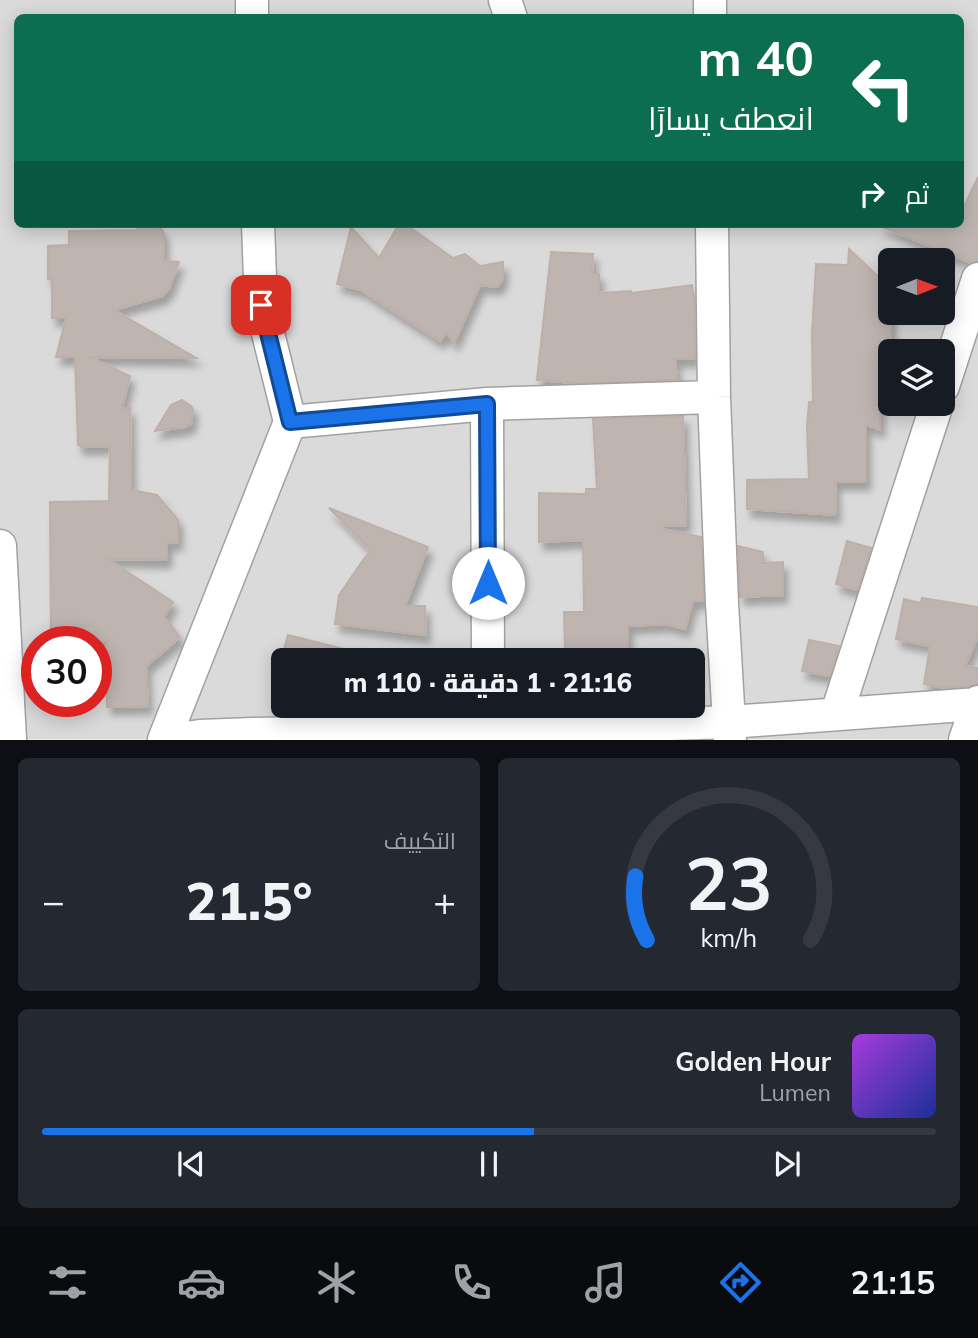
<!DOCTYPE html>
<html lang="ar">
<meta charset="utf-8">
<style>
body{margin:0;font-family:Mulish,Cairo,sans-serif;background:#242831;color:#f1f3f6;direction:rtl;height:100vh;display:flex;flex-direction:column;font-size:26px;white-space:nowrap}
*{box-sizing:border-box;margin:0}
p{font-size:23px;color:#9ea1a6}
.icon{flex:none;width:38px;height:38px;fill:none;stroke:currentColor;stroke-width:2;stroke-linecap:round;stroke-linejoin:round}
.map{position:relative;height:740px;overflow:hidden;direction:ltr}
.drawer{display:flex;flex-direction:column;gap:18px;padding:18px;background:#0d0f14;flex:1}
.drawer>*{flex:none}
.top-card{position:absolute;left:14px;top:14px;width:950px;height:214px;border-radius:10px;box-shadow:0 4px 18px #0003;direction:rtl;background:#0b6e4f;color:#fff;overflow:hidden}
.needle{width:46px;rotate:89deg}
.fabs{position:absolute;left:878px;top:248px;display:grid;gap:14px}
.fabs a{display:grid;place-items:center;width:77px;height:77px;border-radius:10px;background:#171b24;box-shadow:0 4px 18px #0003;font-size:35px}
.speed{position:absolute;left:21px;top:626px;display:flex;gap:14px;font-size:35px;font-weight:700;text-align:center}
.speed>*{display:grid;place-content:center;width:91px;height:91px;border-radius:50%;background:#171b24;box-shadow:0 4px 18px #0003;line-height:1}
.speed .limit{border:10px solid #d22;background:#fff;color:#111}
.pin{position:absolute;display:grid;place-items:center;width:60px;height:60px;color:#fff;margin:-30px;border-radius:14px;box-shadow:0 4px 10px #0006}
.me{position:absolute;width:77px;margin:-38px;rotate:0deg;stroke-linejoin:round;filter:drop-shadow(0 0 5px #0008)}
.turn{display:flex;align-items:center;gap:24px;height:147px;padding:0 35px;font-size:32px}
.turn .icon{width:91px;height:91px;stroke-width:2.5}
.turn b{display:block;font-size:49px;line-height:60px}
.then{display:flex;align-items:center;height:66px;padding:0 35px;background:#0003;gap:14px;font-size:26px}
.big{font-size:52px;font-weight:800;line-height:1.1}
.drawer .card{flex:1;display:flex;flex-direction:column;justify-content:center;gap:10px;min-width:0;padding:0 24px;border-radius:10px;background:#242831}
.drawer .dial{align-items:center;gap:0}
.dial svg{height:182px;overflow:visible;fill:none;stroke:#363941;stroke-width:7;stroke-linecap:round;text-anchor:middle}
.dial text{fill:#f1f3f6;stroke:none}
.song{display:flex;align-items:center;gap:21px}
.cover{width:84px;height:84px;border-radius:10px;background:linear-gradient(135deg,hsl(280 70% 55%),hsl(230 70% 35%))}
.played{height:7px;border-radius:4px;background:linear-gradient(90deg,#1a73e8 55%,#363941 55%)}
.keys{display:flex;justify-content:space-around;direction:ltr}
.heat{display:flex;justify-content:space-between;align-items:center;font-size:38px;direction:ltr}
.drawer .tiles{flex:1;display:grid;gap:18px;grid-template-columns:1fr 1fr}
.card:last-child{grid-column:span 2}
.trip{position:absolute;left:271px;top:648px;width:434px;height:70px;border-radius:10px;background:#171b24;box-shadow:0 4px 18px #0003;font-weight:800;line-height:70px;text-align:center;direction:rtl}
.tab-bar{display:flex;height:112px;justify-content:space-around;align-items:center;background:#090b0e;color:#9ea1a6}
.tab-bar .icon{width:49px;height:49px}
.tab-bar .active{color:#1a73e8}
.tab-bar b{font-size:32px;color:#f1f3f6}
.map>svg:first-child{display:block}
.residential{fill:#dbdada;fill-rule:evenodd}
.building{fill:#beb5b1;stroke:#beafa8;stroke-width:2;filter:url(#shadow)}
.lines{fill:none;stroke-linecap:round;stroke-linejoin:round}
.minor-casing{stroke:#a1a1a1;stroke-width:35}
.minor{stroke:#fff;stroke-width:32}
.route-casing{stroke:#114b97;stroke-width:18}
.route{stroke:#1a73e8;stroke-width:12}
</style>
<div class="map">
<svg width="978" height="740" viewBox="0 0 978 740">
<defs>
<filter id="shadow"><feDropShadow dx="4.5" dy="8" stdDeviation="3.5" flood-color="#0004"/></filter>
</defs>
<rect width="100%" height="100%" fill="#eee9e4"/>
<path class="residential" d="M0,0H978V739H0ZM18,18H961V224H18ZM891,261H943V313H891ZM891,352H943V404H891ZM37,642H96V702H37ZM284,660H693V705H284Z"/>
<path class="building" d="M978,177V261L971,263L878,225L961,224V213Z
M146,224H155L162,230L164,234V261L179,262L169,289L162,296L114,310L196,358L89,357L130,376L122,408H130L131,490L157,495L178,520V542L167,543V560L108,559L173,602L164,617L180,637L146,666L148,706L107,707L106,642L51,641L50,502L109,501L110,446L81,447V445H78L75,357H56L66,318H52V279H48V246L69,245V231L136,230Z
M399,224H405L453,258L465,254L480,266L503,262V279L497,287L480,285L454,343L447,332L440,341L361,290L337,284L351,227L379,258Z
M849,249L891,289V377H880V430L866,424V482H835L836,515L747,509V480L809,479L807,428L809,402H813L812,334L816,264L848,265Z
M551,252L593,254L592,274H599V293L631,291L632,293L692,285L694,299L695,359H675L677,380L575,383L537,380Z
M182,400L191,406L193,410L191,424L185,427L155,431L171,405Z
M683,416L686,525L663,526V529L701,537L704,601H693L685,629L666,624L628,626V652L565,651L564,612H584L583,540L539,542V493L586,494V489H597L593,419Z
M329,508L428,547L405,606H425L426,635L335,624L339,595L363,560L371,550Z
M847,541L871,548L858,590L836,584Z
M738,546L763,552V563L783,562V595L740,597Z
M922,598L978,607V636L965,666L978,668L976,684L970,686L944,688L924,684L930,646L896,639L904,599L920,603Z
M288,635L352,651L351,660H281Z
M809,640L839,646L830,676L802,671Z"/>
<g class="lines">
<defs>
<path id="minor" d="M252,0V18
M505,0L511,18
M710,0V18
M258,224L261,305L290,422
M712,224L714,397L722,603L730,740
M943,386L978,279
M487,404L488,660
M0,546L10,740
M837,713L937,404
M164,740L290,422L487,404L714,397
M170,740L200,736L253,734L489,730L730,722L978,704
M965,740L978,702"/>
</defs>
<use href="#minor" class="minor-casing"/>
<use href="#minor" class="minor"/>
</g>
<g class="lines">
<defs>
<path id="route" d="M261,305L290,422L487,404L488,583"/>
</defs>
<use href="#route" class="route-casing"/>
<use href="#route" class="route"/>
</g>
</svg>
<div class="fabs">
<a><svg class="needle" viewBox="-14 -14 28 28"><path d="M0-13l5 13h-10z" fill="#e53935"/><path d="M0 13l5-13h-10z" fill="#9ea1a6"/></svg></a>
<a><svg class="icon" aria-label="layers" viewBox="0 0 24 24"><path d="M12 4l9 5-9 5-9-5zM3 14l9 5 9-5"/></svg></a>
</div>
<div class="speed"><div class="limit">30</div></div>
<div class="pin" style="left:261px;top:305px;background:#d93025"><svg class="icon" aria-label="arrive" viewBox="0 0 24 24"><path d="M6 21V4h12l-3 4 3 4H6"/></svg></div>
<svg class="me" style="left:488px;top:583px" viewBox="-20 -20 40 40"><circle r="19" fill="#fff"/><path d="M0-13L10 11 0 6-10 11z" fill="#1a73e8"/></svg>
<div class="trip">21:16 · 1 دقيقة · 110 m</div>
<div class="top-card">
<div class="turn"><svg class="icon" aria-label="left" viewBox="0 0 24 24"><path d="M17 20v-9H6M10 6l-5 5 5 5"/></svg><div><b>40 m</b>انعطف يسارًا</div></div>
<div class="then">ثم<svg class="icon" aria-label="right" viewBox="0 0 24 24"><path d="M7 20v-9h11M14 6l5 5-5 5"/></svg></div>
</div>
</div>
<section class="drawer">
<div class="tiles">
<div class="card dial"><svg viewBox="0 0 100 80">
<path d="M14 69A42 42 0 1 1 86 69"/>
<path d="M14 69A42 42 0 0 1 9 41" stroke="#1a73e8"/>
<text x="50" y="56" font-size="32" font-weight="700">23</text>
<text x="50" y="72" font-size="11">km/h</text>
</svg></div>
<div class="card"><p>التكييف</p>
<div class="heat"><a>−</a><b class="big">21.5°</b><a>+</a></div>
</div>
<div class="card">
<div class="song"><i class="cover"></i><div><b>Golden Hour</b><p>Lumen</p></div></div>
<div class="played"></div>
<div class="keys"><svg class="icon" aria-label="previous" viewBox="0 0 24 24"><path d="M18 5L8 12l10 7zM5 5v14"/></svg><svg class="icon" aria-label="pause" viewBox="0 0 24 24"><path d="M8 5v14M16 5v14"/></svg><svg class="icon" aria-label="next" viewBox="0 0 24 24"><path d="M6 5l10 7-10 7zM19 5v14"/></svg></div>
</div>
</div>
</section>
<nav class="tab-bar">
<b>21:15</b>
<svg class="icon active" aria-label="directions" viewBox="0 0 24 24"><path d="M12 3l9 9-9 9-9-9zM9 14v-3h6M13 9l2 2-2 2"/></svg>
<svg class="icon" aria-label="music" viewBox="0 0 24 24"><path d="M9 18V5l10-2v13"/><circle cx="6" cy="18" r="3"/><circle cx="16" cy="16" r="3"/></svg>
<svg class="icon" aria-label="phone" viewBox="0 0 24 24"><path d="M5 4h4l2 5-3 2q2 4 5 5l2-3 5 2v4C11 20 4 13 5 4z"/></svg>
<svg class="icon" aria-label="climate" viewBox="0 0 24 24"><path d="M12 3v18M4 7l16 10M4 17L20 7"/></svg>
<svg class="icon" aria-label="car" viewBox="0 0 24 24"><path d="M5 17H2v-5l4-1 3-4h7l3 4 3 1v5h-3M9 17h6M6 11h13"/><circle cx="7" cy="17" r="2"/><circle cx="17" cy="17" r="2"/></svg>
<svg class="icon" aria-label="filters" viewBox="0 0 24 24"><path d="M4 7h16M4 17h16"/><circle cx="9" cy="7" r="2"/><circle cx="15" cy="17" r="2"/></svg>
</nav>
